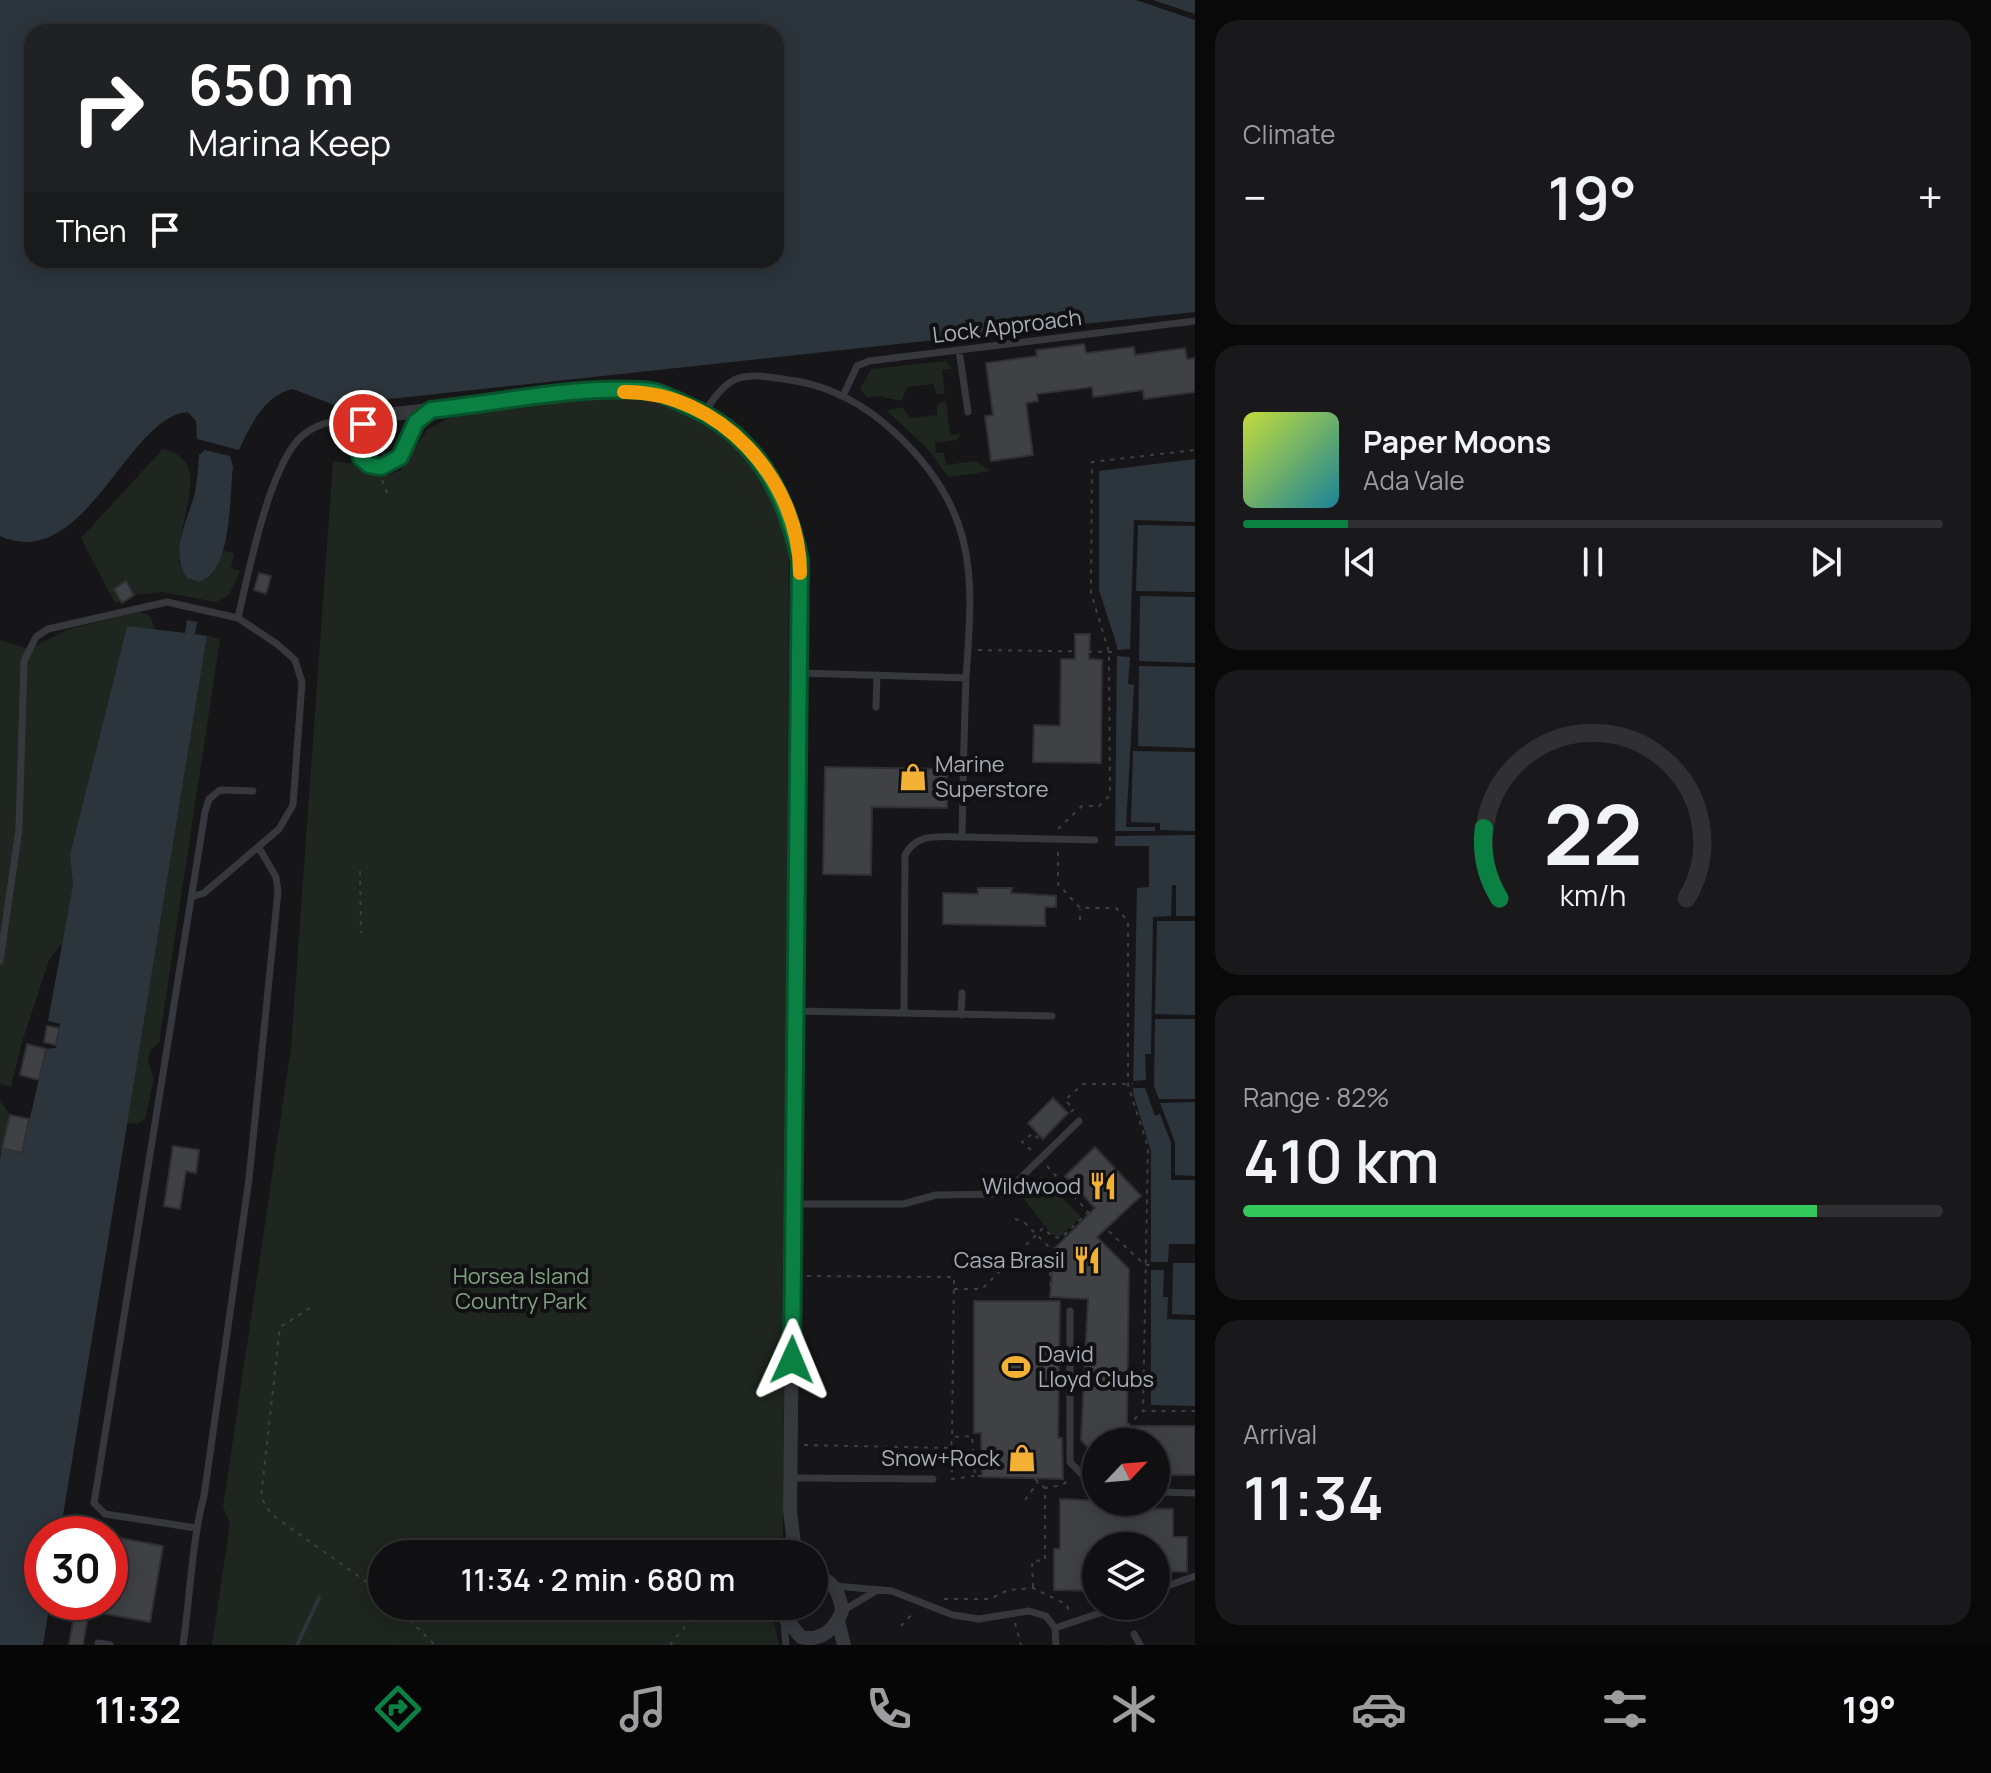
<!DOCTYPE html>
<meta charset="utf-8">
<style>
body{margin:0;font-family:Manrope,sans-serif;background:#19191b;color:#f1f3f6;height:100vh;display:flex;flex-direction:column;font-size:30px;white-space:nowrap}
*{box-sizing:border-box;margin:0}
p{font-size:26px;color:#9c9d9f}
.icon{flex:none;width:44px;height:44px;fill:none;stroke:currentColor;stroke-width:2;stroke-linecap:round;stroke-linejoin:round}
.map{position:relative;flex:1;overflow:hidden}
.details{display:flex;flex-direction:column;gap:20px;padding:20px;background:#09090a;width:796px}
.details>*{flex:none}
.banner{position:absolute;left:24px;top:24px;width:760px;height:244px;border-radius:24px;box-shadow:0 4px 20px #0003,0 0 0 2px #303032;background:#202124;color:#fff;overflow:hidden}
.needle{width:52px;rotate:64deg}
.tools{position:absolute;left:1082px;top:1428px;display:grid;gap:16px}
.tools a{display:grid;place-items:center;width:88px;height:88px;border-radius:50%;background:#101012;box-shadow:0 4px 20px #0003,0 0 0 2px #303032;font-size:40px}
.speed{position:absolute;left:24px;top:1516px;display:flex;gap:16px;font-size:40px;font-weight:700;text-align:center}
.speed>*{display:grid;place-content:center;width:104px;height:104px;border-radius:50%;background:#101012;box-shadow:0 4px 20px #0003,0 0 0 2px #303032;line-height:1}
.speed .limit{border:12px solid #d22;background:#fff;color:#111}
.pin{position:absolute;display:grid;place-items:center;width:68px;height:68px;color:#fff;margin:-34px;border:4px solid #fff;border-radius:50%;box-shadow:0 2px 8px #0007}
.me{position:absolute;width:88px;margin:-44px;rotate:1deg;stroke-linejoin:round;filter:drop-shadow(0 0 6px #0008)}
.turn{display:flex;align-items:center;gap:28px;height:168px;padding:0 32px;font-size:36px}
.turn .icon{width:104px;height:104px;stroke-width:2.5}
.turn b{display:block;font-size:56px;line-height:68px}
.then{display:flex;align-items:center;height:76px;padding:0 32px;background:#0003;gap:16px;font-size:30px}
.big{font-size:60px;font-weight:600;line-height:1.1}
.details .tile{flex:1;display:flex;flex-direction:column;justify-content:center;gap:12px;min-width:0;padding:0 28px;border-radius:24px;background:#19191b}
.details .dial{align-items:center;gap:0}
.dial svg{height:208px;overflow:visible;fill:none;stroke:#303032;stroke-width:7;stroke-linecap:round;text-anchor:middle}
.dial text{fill:#f1f3f6;stroke:none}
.song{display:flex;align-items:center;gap:24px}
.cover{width:96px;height:96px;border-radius:12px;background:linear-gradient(135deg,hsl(70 70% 55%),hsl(190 70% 35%))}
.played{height:8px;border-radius:4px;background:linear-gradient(90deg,#0b8043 15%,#303032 15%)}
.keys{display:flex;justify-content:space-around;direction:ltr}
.heat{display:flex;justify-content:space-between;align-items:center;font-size:44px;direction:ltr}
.charge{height:12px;border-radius:6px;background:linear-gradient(90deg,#34c759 82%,#303032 0)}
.trip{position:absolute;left:368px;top:1540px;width:460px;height:80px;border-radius:40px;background:#101012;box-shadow:0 4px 20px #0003,0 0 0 2px #303032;font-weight:600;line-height:80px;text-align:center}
.tabs{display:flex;height:128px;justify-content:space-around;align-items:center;background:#060607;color:#9c9d9f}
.tabs .icon{width:56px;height:56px}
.tabs .active{color:#0b8043}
.tabs b{font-size:36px;color:#f1f3f6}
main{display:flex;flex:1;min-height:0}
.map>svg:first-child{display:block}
.green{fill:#1e261f}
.water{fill:#2c353c;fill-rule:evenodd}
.pier{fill:#161618}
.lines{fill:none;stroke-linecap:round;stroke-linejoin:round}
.stream{stroke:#2c353c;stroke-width:4}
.building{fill:#404145;stroke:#303034;stroke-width:2}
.path{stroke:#3d3f44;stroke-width:2;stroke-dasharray:4 6;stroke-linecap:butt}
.lane{stroke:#37383d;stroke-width:7}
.street{stroke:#37383d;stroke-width:14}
.route-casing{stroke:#07532c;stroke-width:20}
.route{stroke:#0b8043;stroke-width:14}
.slow{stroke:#f59e0b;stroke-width:14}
.labels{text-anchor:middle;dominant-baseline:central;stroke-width:8;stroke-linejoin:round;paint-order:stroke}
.street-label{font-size:22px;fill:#a8adb8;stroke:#111113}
.poi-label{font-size:22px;fill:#a8adb8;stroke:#111113;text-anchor:end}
.park-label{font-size:22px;fill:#7fa381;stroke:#111113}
</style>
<main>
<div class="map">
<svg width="1195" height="1645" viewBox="0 0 1195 1645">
<rect width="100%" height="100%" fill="#161618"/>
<path class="green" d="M946,361L952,369L942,370L945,394H937L933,384L907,387L902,400C889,401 880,393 868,398L860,389L871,369Z
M585,397C605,398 627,395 647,399C725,414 772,477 789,552L783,1554H382V1606H771L779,1645H212L230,1523L223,1507L291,1048L333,461L353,464L361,471L381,477L401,470L427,430L449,418Z
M946,400L950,435L961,434L957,440L935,443L936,453H944L946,465L975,461L991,471L948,477L927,448L887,411L902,407L910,418L937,415V405Z
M163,449C200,457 191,489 185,517C181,531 181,547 179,562L190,580L198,582L210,576L224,551L234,553L231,568L240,571L229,595L216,602L162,592L134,595L115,603L81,538Z
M140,612L150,616L156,631L127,626L70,853L73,885L63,942L49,960L22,1042L11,1087L0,1084V640L29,649L69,629Z
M207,636L220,639L159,1043L150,1050L148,1061L154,1079L145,1119L137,1124L127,1123Z
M0,1101L10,1115L0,1160Z
M1041,1176L1081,1217L1061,1236L1052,1235L1020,1194Z"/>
<path class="water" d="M0,0H1195V312L334,405L293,389C264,395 250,426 239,450L197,439L196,421L188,412C127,416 85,574 0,536ZM32,32H776V260H32Z
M205,450L230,456L233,467C229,496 233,574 198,582L187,578C169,553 188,519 195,493C197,481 198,468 199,455Z
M1195,459V1406L1151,1405V1151L1133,1093L1137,888L1149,887V846H1115L1117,646L1099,590V471Z
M187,620L197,622L195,634L207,636L60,1534H42V1602H50L43,1645H0V1160L2,1148L22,1152L46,1049L56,1048L60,1024L48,1021L73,885L70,854L127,626L185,633Z"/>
<path class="pier" d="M1136,0H1153L1195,14V20Z
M1134,520L1195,522V526L1138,525L1136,591L1195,592V597L1140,596L1139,661L1195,663V667L1139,666L1138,746L1195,748V752L1133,751L1131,822L1160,823V830L1195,831V835L1115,836V831H1155V827H1126L1134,685L1128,684L1130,657L1117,656V650L1130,649Z
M1172,885H1176V916H1195V921H1157L1155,1014L1195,1015V1019H1155L1154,1086L1159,1099H1195V1102L1160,1103L1175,1142V1175L1195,1176V1180H1171V1143L1160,1114L1155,1116L1145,1088H1133V1081L1146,1080L1145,1054H1151L1153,917L1171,916Z
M1169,1244H1195V1263H1173L1172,1314L1195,1315V1320L1167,1319L1168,1297H1163L1164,1270H1151V1262H1168Z"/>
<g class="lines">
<path class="stream" d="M297,1645L319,1598"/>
</g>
<path class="building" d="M1084,344L1086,353L1134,347L1135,355L1185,348L1187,359L1195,358V392L1144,399L1143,390L1093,397L1092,387L1037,394L1038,401L1026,403L1033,455L991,461L985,416L993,415L986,363L1037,356L1036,350Z
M259,573L271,576L266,594L254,590Z
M126,581L134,595L122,603L114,589Z
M1075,634H1090L1089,659L1102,660L1101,763L1033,762L1034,725L1060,726L1061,659H1075Z
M825,767L947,769V808L872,807L871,875L823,874Z
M978,888H1012L1011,893L1056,896V907H1045V926L943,924V893L978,894Z
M47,1026L59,1028L56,1045L44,1042Z
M27,1044L46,1049L39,1080L20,1075Z
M1053,1098L1068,1113L1043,1139L1028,1123Z
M10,1115L29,1119L22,1153L2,1148Z
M173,1146L199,1150L196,1173L186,1171L180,1209L164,1206Z
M1095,1147L1141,1196L1097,1237L1129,1269L1127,1426H1195V1475H1156V1442H1096V1456L1081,1440L1088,1299L1050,1297L1054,1249L1095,1208L1065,1176Z
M974,1301H1060L1058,1438H1062L1063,1479L982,1477L981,1433H974Z
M1060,1499L1133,1502V1508L1173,1509V1537H1187V1572L1156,1571V1546H1096V1591L1054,1590V1549H1060Z
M110,1536L163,1546L150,1622L89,1611L83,1645H69L75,1609L71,1608V1602H110Z"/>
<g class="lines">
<path class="path" d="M382,480L388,495
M978,650L1117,652
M1058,829L1082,806H1099L1110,795L1109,652L1091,593L1092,462L1195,450
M1058,852V884L1080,908H1116L1128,921V1085L1148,1147L1143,1411H1195
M360,871L361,933
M1080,920V909
M1071,1112L1074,1109L1065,1100L1083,1084H1133
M1031,1150L1022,1142L1033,1133L1041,1141
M1047,1166L1088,1212L1145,1265H1151
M1015,1219L1024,1222L1049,1247L1051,1293
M807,1276L954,1277L952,1437L972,1436L975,1476H981
M954,1289H982L1043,1228L1053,1237L1061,1238L1087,1213
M310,1308L280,1327L261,1497L271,1514L382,1593
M1127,1426L1142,1412
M804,1445L951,1448L952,1438
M951,1448L952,1479L974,1476
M1086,1464L1095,1455
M1035,1479L1045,1488
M1025,1500L1038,1482
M1033,1587L1032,1561L1045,1560V1488L1063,1485L1069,1479
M944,1599H990L1008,1590L1033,1588L1066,1604L1070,1612
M395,1606L435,1645
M1015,1623L1021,1645
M901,1626L914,1612
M670,1645L690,1620L727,1611L767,1609"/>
<path class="lane" d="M959,350L968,412
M843,396L857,366L869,361L1195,321
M705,412C731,367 749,374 796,381C832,387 866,406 892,430C921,456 945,487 958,523C976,572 969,629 966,679C964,732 963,784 962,837L1095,840
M238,618C248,574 270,462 303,435C323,419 344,420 367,420
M801,673L966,678
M876,707L877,675
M0,961L19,829L24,661L36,637L48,629L167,602L238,618L277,644L295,660L302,682L293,805L279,829L204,893L194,896
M796,1011L1052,1016
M904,1013L905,855C917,832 940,837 962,837
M961,1015L962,993
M794,1204H903L936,1195L1004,1194L1079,1121
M1070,1311V1462L1096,1489
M790,1478L933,1479
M1156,1492L1195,1493
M196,1528L105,1514L94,1503L205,812L209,799L220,790L253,791
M835,1586L892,1591L953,1615L979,1619L1029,1611L1046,1616L1055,1628L1056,1645
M1156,1590L1195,1576
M842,1611L876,1591
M784,1623L786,1645
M1055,1628L1121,1606
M1134,1634L1140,1645
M98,1643L110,1645
M183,1645C190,1598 192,1540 204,1496L249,1179L278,891L276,877L259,848"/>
<path class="street" d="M431,410L416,422L395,462C355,477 343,430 375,416L594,392L654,391L705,412L743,440L771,475L790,515L800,560L790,1510L795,1554
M782,1606L784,1617L801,1637C821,1642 835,1629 842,1611C840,1594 834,1579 814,1577
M838,1621L844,1645"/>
</g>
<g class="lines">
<defs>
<path id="route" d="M363,424L357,444L361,458L369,465L381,467L400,457L416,422L431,410C497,403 586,384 651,391C663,393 675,400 686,405C754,433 785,490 800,560L792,1360"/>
</defs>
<use href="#route" class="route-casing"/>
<use href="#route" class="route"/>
<path class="slow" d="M624,392C718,391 800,479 800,573"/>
</g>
<defs>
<symbol id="shop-bare" viewBox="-9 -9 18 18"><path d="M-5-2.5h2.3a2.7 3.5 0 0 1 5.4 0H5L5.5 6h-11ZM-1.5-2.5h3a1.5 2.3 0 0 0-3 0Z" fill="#f2b134" stroke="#111113" stroke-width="2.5" paint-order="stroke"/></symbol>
<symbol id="restaurant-bare" viewBox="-9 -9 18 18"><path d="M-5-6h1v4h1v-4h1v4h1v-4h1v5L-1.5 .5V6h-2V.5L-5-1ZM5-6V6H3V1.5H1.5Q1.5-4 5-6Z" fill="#f2b134" stroke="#111113" stroke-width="2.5" paint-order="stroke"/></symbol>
<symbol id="stadium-bare" viewBox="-9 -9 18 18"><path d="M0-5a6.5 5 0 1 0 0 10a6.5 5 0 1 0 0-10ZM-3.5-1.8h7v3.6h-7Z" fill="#f2b134" stroke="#111113" stroke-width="2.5" paint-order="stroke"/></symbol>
</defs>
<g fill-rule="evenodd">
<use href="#shop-bare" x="893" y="757" width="40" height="40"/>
<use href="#restaurant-bare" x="1083" y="1166" width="40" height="40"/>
<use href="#restaurant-bare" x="1067" y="1240" width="40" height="40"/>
<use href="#stadium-bare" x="996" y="1347" width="40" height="40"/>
<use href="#shop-bare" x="1002" y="1438" width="40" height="40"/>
</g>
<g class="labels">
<g class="street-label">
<text transform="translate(1007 326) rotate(-7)">Lock Approach</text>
</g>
<g class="poi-label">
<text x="935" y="764" text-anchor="start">Marine<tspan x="935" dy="25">Superstore</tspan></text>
<text x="1081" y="1186">Wildwood</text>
<text x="1065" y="1260">Casa Brasil</text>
<text x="1038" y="1354" text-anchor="start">David<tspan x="1038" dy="25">Lloyd Clubs</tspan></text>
<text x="1000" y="1458">Snow+Rock</text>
</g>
<g class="park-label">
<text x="521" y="1276">Horsea Island<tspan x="521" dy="25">Country Park</tspan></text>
</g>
</g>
</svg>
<div class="tools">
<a><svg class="needle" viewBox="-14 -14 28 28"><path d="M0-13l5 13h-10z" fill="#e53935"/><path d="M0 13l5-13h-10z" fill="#9c9d9f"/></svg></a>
<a><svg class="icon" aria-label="layers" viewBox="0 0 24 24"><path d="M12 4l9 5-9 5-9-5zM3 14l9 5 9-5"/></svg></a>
</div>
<div class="speed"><div class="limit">30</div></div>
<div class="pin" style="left:363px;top:424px;background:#d93025"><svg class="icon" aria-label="arrive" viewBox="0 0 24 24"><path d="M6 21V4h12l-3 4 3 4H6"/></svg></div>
<svg class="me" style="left:792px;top:1360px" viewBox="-20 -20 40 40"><path d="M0-17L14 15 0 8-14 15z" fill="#0b8043" stroke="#fff" stroke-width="4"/></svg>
<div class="trip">11:34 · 2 min · 680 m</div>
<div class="banner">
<div class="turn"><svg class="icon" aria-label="right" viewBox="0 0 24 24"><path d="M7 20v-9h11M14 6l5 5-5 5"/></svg><div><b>650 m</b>Marina Keep</div></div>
<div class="then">Then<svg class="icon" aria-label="arrive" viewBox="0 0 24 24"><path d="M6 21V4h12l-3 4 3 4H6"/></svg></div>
</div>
</div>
<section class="details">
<div class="tile"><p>Climate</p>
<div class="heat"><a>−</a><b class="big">19°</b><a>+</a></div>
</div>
<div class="tile">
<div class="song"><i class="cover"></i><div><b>Paper Moons</b><p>Ada Vale</p></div></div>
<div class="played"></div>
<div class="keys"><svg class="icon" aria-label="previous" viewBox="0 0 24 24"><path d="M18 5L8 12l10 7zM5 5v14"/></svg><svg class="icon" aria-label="pause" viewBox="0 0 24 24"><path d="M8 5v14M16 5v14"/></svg><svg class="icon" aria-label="next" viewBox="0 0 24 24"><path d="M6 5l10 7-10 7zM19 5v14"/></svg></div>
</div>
<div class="tile dial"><svg viewBox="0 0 100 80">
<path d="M14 69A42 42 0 1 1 86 69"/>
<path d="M14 69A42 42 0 0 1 8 42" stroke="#0b8043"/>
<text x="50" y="56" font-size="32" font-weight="700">22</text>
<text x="50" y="72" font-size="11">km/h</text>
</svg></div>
<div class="tile"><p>Range · 82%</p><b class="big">410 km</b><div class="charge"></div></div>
<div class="tile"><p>Arrival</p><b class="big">11:34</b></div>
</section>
</main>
<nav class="tabs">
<b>11:32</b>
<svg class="icon active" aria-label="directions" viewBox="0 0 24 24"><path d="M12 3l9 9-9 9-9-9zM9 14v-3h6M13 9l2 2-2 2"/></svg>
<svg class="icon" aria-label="music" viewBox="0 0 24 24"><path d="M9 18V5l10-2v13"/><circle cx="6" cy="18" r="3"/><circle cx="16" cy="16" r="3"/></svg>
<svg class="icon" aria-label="phone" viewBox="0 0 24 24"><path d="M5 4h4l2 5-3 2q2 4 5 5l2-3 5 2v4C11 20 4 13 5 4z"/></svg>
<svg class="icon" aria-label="climate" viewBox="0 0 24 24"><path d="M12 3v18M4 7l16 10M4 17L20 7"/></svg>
<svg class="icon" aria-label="car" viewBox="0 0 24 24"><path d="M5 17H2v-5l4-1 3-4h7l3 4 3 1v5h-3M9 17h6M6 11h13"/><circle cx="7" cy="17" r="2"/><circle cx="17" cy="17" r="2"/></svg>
<svg class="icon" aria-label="filters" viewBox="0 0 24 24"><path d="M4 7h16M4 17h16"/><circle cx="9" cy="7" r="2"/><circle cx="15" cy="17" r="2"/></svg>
<b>19°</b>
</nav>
